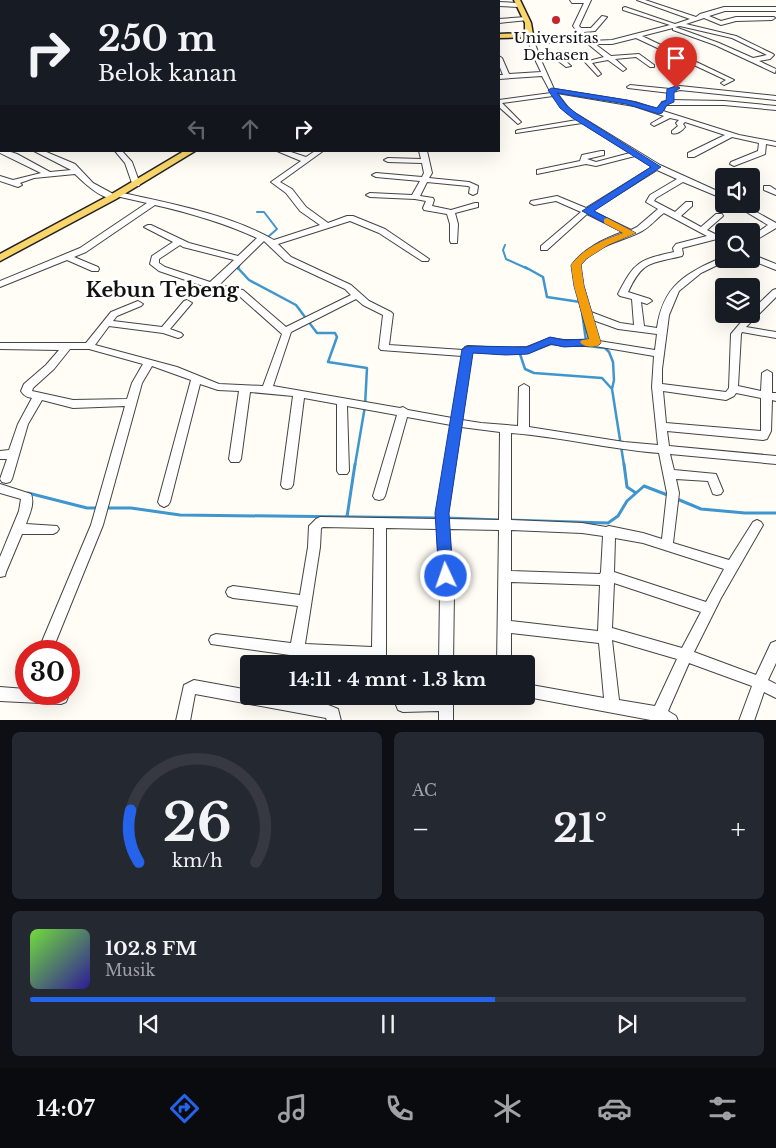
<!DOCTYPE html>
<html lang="id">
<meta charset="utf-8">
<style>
body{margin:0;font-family:"Libre Baskerville",serif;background:#242831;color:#f1f3f6;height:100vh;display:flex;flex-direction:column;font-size:19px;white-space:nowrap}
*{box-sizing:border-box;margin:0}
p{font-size:16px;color:#9ea1a6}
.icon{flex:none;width:28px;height:28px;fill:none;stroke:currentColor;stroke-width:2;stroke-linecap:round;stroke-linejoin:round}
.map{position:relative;height:720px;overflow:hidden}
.side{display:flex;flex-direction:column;gap:12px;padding:12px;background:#0d0f14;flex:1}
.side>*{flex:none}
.banner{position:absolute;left:0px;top:0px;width:500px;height:152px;box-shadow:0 5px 20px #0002;background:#171b24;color:#f1f3f6;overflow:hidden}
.controls{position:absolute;left:715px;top:168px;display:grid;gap:10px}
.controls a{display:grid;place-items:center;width:45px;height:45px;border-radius:5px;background:#171b24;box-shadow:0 5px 20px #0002;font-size:25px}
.speed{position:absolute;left:15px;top:640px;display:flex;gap:10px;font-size:25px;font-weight:700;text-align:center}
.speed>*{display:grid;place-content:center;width:65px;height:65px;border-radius:50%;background:#171b24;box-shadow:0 5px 20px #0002;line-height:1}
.speed .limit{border:8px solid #d22;background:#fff;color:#111}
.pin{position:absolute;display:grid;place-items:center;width:42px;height:42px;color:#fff;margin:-51px -21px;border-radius:50% 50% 50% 0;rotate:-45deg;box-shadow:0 0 5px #0007}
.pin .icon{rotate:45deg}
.me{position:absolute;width:55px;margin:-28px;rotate:357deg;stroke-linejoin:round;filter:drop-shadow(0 0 4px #0008)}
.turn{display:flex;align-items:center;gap:18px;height:105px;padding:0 15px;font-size:22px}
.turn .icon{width:65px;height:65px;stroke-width:2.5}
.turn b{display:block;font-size:35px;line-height:42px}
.lanes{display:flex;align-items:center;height:48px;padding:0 15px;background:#0003;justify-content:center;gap:25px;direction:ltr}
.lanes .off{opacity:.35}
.big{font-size:38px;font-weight:800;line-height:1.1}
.side .tile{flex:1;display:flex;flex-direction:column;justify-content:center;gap:8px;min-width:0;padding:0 18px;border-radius:8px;background:#242831}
.side .dial{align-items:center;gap:0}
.dial svg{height:130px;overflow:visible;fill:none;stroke:#363941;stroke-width:7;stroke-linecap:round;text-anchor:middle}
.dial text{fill:#f1f3f6;stroke:none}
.song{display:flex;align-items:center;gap:15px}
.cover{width:60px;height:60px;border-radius:8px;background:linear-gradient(135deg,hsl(100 70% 55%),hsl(250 70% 35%))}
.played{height:5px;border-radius:2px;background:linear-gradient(90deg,#2563eb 65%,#363941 65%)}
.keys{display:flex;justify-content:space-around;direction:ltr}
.heat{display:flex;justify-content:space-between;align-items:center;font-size:28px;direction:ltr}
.side .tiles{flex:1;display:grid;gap:12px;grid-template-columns:1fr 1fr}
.tile:last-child{grid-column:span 2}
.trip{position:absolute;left:240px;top:655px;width:295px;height:50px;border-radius:5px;background:#171b24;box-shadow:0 5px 20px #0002;font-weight:800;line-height:50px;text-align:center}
.dock{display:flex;height:80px;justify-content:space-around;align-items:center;background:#090b0e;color:#9ea1a6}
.dock .icon{width:35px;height:35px}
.dock .selected{color:#2563eb}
.dock b{font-size:22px;color:#f1f3f6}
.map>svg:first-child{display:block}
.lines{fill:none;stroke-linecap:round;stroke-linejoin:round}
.stream-far2{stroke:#3f96cf;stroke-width:2}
.stream-far1{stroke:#3f96cf;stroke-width:2.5}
.stream{stroke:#3f96cf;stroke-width:3}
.minor-casing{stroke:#444;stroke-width:2}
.major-casing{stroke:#222;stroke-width:3}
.minor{fill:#fff;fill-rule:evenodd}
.major{fill:#f9d66b;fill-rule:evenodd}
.route{fill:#2563eb;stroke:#184099}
.slow{fill:#f59e0b}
.poi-dot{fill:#c4262e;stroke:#fff;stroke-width:2}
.labels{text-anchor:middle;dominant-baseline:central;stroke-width:5;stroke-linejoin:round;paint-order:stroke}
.far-poi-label{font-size:15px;fill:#111;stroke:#fff}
.quarter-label{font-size:20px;font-weight:bold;fill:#111;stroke:#fff}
</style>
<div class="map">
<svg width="776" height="721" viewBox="0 0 776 721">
<rect width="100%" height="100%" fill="#fffdf5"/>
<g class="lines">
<path class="stream-far2" d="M257,212H264L277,229L260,244
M505,245L503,250L506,259L528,269
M238,269L240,264"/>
<path class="stream-far1" d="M237,267L249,280L296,305L317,333H335L337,337L328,362L367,368L365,406L355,465
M525,267L543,277L547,297L580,302
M582,312L586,341
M587,346L605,348L609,352L613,362L614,380L612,389L624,465
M520,354L525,369L534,373L602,378L612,389"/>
<path class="stream" d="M624,464L627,487L636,493
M28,493L87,508H98
M677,499L701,509L745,513H776
M106,508H131L180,515L438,518
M347,517L355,464
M446,518L500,520
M508,520L608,523L618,516L627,501L644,486L670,496"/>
<defs>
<path id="minor" d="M88,0H100L101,1H90Z
M117,0H125L126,1H119Z
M166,0H176L177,1H168Z
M249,0H259L260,1H251Z
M308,0H319L320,1H310Z
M390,0H405L406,1H392Z
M425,0H431L432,1H426Z
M456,0H462V1H457Z
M469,0H476L477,1H469Z
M570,0H591L579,26L581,28H591L602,16L607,17L595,31L584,32L591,41L612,40L670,25L623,10V8L625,7L675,24L690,19L637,0H645L696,17L700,14L724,7H776V11H725L709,16L721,21L736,17H774L775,18L772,20L736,21L721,25L704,18L686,24L736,36L773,54L774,55L770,59L759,61L776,69L775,73L715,45L673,30V28L642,36L734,80L724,85L721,83L726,80L636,38L612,44H595L611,56L639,54L654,65V67H650L636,57L615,59L625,68L626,69L623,71L608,60L592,63L601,74L598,76L585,62L604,57L588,44L534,42L539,54L561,57L571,66L566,67L557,60L540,58L554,89L635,102L657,109L662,102L670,100L724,101L776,106V110L724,105H666L663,111L739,135L776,142V146L766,144L765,154L734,166L730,164L731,162L758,151L759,143L732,137L694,157H688V153L725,135L685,122L683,124L685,127C682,131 676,135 672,133V131L678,126L676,123L679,120L670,118L654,126L651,124L652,123L664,116L634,106L557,93L570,110L660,165L724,194V199L683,182L656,198L654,201L675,212L686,202H692V206L681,216L701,227L716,214H722L723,216L707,230L717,235V239L682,248L683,254L682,256C650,264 643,260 628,292L650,299L652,301L647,304L641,302L644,326L657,328C663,285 686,273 723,257L724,259H730L701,273L679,291L669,315L662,369V384L726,392L729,388L731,334L748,314H751V311L773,290L776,289V297L746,327L776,332V338L742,332L741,334L738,386L761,391L762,373L767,370L772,373V393H776V401L772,400L771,431L767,439L763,440L667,431L669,446L776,456V464L670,454L674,470L716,474L723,491L721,494L717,495L713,494L708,481L676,479L679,493L673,543L729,560L753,522L757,520L761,522L763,525L721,598L694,652L756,675L771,643L776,641V663L768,680L776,684V698L764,692L754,721H739L752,686L689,663L668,711L676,716L678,721H656L522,696H526V684L604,698L599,643L511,633V664H497L499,530L449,529L454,593L453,664H439L440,593L437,529L386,528V664H372V660L297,656L211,644L209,640L211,636L216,634L291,643L298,606L233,598L228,596L226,592L228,588L233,586L300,595L308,547L309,526L316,519L320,517L436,519L451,425L407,417L385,496L383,499L379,500L375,499L373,496L397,415L347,406L349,471L347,474H339L337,471V404L304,398L293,485L291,488L287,489L283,488L281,485L293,396L250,392L241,459L239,462H231L229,459L239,391L218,390L200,384L170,502L168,505L164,507L160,505L158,502L191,380L152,366L142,383L103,525L52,651H38L91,525L125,406L73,408L42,400L28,424L12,479L10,482L6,483L2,482L0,479L7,459H0V451L9,450L18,424L32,398C27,397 24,396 21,391L24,384L46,365L59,350L0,349V343H86L111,312L138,301L143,304L141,306L117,316L113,321L162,327L184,301L187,300L192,303L170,329L181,333L183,335L181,337L178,338L163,333L109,326L95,345L177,367L219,384L263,386L282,334L237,294L209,288L159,271L150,264L152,256L173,242L144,227L148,225H151L189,243L238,256L257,238C224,223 190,213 155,205L86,252L74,257L98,267L99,269L98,271H92L67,260L0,287V281L80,248L147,203L116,196V199C102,200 84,183 75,174L34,178L20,183L22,185L18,187L0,181V176L13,180L41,173L0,153V149L1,151H8L17,154L50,172L71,170L34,151H44L75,164L93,183L115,195V192H118C168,203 229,214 274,240L320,225L300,211L286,193L271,182L301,161L277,151H288L306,157L315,151H323L280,182L292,189L306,207L328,223L347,216H353L385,229L429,259L428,261H422L379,233L350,221L278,244L291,257L351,285L369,301L391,312L393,314L389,345L463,350L465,347L468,346L506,348L527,347L550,338L564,340H589L575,285L572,265C584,248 604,239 623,232L587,214L547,250H541V246L581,212L556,201L534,205L530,203L531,201L557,196L586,208L652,167L635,156L596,166L586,164L537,174V170L580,161L582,155L601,151H604V155L587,159L596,162L630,153L582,123L516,133V131L518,130L577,120L566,112L553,96L502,103L521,122L518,124L499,107V100L551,93L542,76L499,79V75H503L499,65V56L502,58L509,74L541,72L531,51L527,34H531L533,38L585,41L573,26L584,3H572ZM680,26L732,38L767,55L753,58L719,43L675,27ZM657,170L677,179L650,195L646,202L658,209L637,227L631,230L592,211ZM664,213L707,236L676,244L673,248L674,252C639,260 635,261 618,294L620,296L632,299L634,325L620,323L591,312L583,285L580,265C596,244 622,242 642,231C650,227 657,218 664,213ZM264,241L285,261L345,289L351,295L286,327L243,290L219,285ZM180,245L183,247L234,260L210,282L165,267L159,263V259ZM356,299L363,305L383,315L379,348L381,350L462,356L452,418L408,410L403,407L400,408L273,386L291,332ZM593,320L618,329L657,334L655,350L599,341ZM551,344L564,346H595L654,356L652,387L658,445L624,442L529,427V387L524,384L519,387L518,426L481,423L462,420L472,352L506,354L528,353ZM70,349H89L143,364L132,383L127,399L73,400L32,391L33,388L54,369ZM663,391L726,400L734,396L736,393L761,398V431L666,423ZM461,427L500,432L499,520L448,519V513ZM511,433C561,437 609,449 659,453L667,493L662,539L643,533L609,526L606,527L582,523L511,520ZM323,527L374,528L372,647L305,644L320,547L321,528ZM511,530L582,533L603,536L601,572L600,574L511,571ZM615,538L643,543L724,569L706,602L614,572ZM511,582L600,585L598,631L511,621ZM614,583L701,612L682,648L612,628ZM612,640L677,659L655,706L619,700Z
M499,2L519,3L522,5L519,7L499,6Z
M526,17L529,19L528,20L499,23V19Z
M0,31H1V35H0Z
M0,42H1V46H0Z
M630,85L670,89L680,86L776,96V100L680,90L670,93L628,88L627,87Z
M0,95H1V99H0Z
M0,112H1V116H0Z
M0,136H1V141H0Z
M115,151H122L132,162L140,184L139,186H133L125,163Z
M419,151H427L432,173L429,178L469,182L478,186L477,193L473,195L469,193L470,187L468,186L427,182L420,196L433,198L434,200L432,206L451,210L475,203H478V207L455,213L458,224L457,243H451L450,241V224L447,214L424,210L423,208L426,201L415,199L370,197L366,195L370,193L412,195L420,181L376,177L372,175L376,173L422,177L424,173L422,163L388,162L384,160L388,158L421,159Z
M764,186H770L776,190V195L764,190Z
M733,204H742L776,223V228L751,243V237L768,225Z
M751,254L776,264V270L748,259H751Z
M0,484L31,494C35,504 29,515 26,524L57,526L59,529L57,532L53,534H22L6,572L5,576L0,577V557L19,511L21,499L0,493Z
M194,680L249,690V696C275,696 314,697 338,709L341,721H327L326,718L195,694L190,721H176L184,685Z
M0,687L26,689V694H67L68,697L66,702L61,704L0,701Z
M453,696V721H439V711L403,712L398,710L396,705L398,700L403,698Z"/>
<path id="major" d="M514,0H520L531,23L533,35L529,37L499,38V34L525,33V23Z
M184,151H195L116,199L0,261V254L110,195Z"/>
</defs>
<use href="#minor" class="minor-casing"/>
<use href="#major" class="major-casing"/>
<use href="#minor" class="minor"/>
<use href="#major" class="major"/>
</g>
<path class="route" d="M676,86L680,88L674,92V102L667,105L662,113L659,114L626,104L557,93L566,105L577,114L661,167L594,211L636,233L608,245L586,259L581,265L584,286L601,343L599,345L564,347L551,344L528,354L506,355L473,353L449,513L453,576L451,580L446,582L441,580L439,576L435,513L462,349L468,346L527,347L550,337L564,340L589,339L574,286L571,265C584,248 603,240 623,233L582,211L651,167L571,117L560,108L548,90L552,88L627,100L657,108L662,102L666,101L667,89Z"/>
<path class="slow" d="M607,218L636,233L608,245L586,259L581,265L584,286L601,343C597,348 584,348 580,342L582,340L589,339L574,286L571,265C584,248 603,240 623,233L604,223V219Z"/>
<circle class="poi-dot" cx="556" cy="20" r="5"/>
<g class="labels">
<g class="far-poi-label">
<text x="556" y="37">Universitas<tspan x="556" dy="17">Dehasen</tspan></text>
</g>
<g class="quarter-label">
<text x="162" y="290">Kebun Tebeng</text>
</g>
</g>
</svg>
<div class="controls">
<a><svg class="icon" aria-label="sound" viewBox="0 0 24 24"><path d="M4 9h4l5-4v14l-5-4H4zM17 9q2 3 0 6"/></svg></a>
<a><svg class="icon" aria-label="search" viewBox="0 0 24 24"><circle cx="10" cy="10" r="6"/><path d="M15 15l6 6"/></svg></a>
<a><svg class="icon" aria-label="layers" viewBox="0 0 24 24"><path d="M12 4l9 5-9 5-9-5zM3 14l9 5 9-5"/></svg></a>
</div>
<div class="speed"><div class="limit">30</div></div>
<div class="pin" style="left:676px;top:88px;background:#d93025"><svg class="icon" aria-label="arrive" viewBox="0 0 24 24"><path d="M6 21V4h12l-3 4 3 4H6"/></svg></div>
<svg class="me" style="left:446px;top:576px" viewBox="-20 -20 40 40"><circle r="17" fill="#2563eb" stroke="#fff" stroke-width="3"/><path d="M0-11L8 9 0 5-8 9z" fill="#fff"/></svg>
<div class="trip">14:11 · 4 mnt · 1.3 km</div>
<div class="banner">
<div class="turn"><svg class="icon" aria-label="right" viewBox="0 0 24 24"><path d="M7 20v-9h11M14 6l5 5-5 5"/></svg><div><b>250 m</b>Belok kanan</div></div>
<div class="lanes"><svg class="icon off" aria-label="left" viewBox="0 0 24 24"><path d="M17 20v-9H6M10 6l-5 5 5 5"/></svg><svg class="icon off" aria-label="ahead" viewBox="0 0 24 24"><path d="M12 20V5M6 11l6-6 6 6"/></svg><svg class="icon" aria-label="right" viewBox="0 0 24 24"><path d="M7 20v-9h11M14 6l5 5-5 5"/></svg></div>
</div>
</div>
<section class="side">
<div class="tiles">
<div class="tile dial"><svg viewBox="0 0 100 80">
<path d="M14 69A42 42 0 1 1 86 69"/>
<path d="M14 69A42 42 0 0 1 9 37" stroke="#2563eb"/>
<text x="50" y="56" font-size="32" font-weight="700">26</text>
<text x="50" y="72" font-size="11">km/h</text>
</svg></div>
<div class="tile"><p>AC</p>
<div class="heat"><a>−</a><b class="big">21°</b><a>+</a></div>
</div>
<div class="tile">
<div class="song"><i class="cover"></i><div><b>102.8 FM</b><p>Musik</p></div></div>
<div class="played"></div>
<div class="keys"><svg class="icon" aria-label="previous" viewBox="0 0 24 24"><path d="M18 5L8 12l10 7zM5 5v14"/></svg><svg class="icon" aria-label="pause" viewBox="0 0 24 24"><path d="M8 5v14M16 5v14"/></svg><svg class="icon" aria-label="next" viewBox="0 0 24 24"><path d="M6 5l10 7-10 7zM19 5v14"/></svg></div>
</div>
</div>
</section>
<nav class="dock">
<b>14:07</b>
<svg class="icon selected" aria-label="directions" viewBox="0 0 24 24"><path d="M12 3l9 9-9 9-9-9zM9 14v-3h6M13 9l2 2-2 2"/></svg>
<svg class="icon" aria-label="music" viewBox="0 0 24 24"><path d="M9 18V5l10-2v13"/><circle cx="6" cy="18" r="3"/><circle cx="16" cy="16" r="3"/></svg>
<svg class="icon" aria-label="phone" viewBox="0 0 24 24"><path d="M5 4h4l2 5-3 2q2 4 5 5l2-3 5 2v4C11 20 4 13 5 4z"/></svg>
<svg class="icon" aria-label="climate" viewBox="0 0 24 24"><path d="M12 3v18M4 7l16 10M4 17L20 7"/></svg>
<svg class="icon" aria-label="car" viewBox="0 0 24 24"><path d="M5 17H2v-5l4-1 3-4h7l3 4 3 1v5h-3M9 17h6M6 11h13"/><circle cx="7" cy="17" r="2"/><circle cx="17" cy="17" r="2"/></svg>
<svg class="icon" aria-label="filters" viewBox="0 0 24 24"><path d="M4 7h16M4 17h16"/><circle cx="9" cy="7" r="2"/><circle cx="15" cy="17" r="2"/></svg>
</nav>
